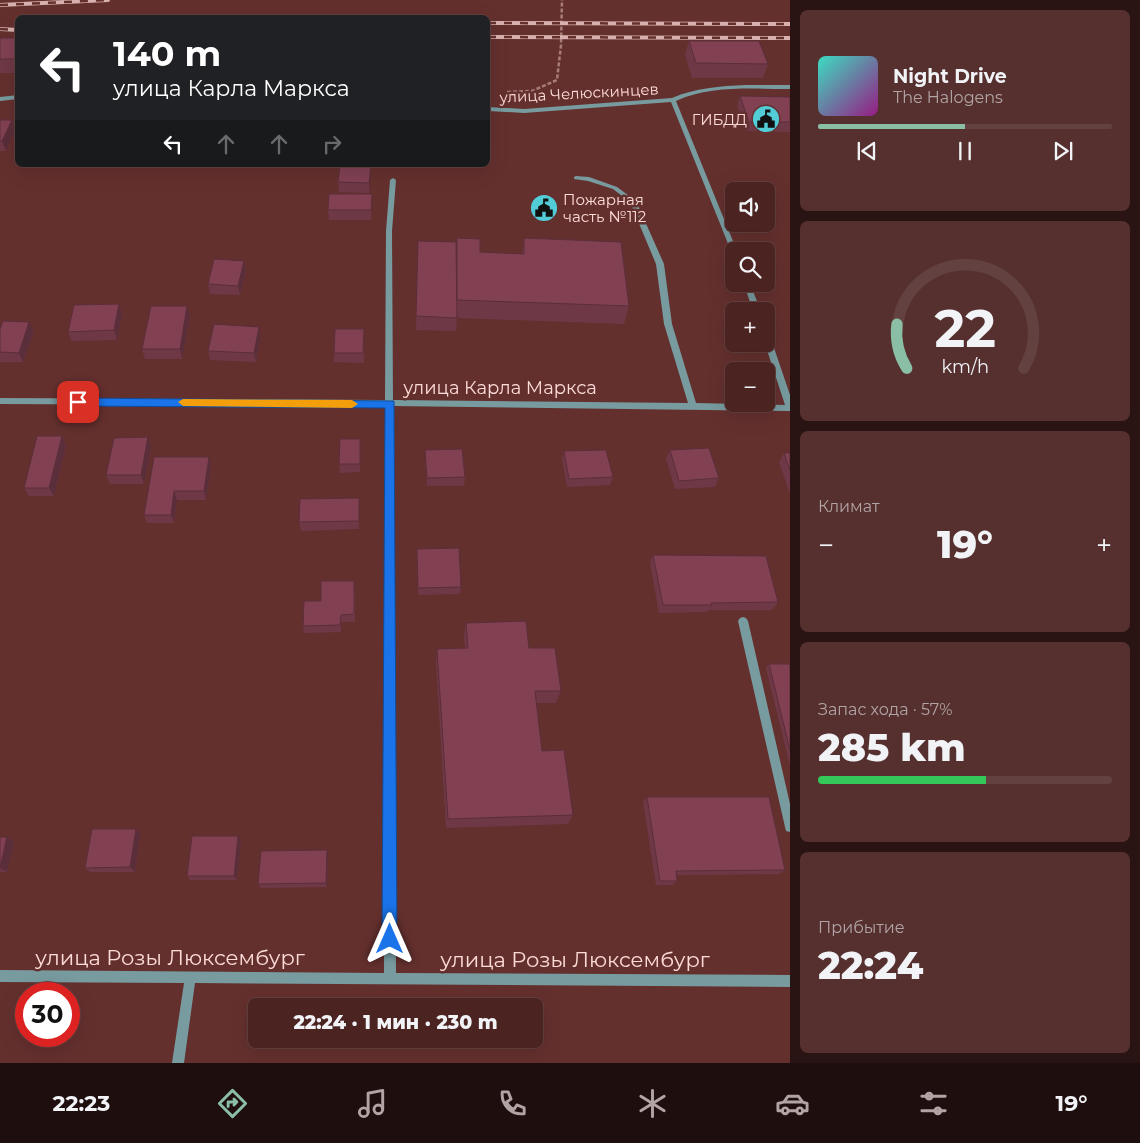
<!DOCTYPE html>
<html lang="ru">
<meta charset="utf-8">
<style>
body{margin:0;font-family:Montserrat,sans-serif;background:#55302f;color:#f1f3f6;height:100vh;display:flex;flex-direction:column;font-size:19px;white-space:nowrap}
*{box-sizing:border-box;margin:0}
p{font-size:16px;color:#b2a4a5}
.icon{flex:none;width:28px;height:28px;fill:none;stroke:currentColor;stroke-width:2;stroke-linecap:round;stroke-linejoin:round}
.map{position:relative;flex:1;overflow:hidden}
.panel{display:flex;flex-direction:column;gap:10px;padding:10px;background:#291413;width:350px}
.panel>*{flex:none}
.top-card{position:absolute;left:15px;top:15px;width:475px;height:152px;border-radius:8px;box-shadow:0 5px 20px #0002,0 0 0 1px #624140;background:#202124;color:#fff;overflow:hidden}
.tools{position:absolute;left:725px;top:182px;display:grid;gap:10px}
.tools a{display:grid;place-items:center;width:50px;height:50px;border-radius:8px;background:#4b2422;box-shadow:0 5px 20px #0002,0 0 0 1px #624140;font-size:25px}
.speed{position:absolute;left:15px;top:982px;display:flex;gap:10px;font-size:25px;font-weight:700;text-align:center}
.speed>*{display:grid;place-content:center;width:65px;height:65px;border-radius:50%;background:#4b2422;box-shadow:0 5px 20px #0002,0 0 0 1px #624140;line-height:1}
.speed .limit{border:8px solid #d22;background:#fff;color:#111}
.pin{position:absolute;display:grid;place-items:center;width:42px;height:42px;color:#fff;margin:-21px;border-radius:10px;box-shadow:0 2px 8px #0006}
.me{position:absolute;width:55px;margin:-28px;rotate:0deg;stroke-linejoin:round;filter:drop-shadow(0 0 4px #0008)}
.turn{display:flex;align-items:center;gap:18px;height:105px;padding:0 15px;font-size:22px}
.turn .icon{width:65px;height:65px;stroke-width:2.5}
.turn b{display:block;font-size:35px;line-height:42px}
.lanes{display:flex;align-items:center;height:48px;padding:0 15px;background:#0003;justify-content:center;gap:25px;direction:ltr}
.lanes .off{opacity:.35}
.big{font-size:38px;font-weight:800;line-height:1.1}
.panel .widget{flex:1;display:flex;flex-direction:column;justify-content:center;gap:8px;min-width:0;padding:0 18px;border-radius:8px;background:#55302f}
.panel .dial{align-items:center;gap:0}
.dial svg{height:130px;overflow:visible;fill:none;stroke:#624140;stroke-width:7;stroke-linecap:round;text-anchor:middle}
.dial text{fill:#f1f3f6;stroke:none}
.song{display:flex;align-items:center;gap:15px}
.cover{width:60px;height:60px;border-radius:8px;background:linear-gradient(135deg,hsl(170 70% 55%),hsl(310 70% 35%))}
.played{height:5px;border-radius:2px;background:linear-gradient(90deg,#8abfa5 50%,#624140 50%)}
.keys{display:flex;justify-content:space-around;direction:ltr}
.heat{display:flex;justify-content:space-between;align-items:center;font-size:28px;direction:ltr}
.charge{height:8px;border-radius:4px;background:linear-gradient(90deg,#34c759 57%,#624140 0)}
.trip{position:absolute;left:248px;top:998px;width:295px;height:50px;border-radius:8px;background:#4b2422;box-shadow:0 5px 20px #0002,0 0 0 1px #624140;font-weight:800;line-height:50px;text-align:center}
.tab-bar{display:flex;height:80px;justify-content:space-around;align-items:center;background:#1e0e0e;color:#b2a4a5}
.tab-bar .icon{width:35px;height:35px}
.tab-bar .current{color:#8abfa5}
.tab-bar b{font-size:22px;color:#f1f3f6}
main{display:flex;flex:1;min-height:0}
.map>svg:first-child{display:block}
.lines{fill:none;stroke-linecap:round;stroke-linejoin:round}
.path{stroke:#a87c79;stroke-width:2.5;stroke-dasharray:4 2;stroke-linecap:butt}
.minor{fill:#779b9f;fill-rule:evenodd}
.rail-casing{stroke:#d8b1ae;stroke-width:4}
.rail{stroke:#64302e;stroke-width:2.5;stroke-dasharray:8;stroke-linecap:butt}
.wall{fill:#6f3847}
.shaded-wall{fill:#5a2e3a}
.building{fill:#814153;stroke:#5a2e3a}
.route{fill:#1a73e8;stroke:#114b97}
.slow{fill:#f59e0b}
.labels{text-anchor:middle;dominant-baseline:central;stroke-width:5;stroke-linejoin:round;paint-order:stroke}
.far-street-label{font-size:15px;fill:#fddbd8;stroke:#64302e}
.far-poi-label{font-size:15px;fill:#fddbd8;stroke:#64302e;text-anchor:end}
.street-label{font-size:18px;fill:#fddbd8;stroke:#64302e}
.near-street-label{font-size:21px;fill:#fddbd8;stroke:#64302e}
</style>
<main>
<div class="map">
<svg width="790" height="1063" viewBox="0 0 790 1063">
<rect width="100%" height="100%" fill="#64302e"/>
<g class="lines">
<path class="path" d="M507,92L532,91L557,80L561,45L562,0"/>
<path class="minor" d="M746,85H790V89C752,89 711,85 676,101L737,251H734V253L731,251L671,102L524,113L488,111V107L524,109L672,98C695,88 720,86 746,85Z
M18,95V99L0,101V97Z
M576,176L589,177L617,187L636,201L664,264L672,324L696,403L785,405L765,344H766V333L770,336L790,395V411L393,406L396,973L790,975V987L195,983L184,1063H172L184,983L0,982V970L384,973L385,406L0,404V398L385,400L386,231L390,180L393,178L396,180L392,231L393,400L688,403L664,324L656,264L630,202L613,189L588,181L574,179V177Z
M744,284H750L761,311H753Z
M743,617L746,618L748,621L790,804V832L786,831L785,827L738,621L740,618Z"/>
<defs>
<path id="rail" d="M0,5L108,0
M488,23L790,24
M0,29L18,30
M488,37L790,38"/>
</defs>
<use href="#rail" class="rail-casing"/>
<use href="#rail" class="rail"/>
</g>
<path class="wall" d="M0,38H18V73H0Z
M689,41L768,64L763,78H692L685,55Z
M740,96L790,97V132L746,131L737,106Z
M0,120H12L15,130L6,151H0Z
M371,165L369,193L339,192L338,182Z
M372,194L371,220H329L328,210Z
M524,238L629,306L624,324L457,318L456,331L416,330L418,241L456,242L480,252L522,254Z
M244,261L246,271L240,295L210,294L208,284Z
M119,304L122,314L117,340L72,341L68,332Z
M187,306L190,316L182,359H145L142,349Z
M29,322L34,331L23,362H0V329Z
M259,327L261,336L256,362L210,360L208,351Z
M364,329V363L334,362V353Z
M62,436L66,445L54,496H29L24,488Z
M360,439V472L340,473L339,464Z
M151,446L144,484H110L106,475Z
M425,450L465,477L464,486H427L425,458Z
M670,450L719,478L715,487L675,489L666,459Z
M564,451L613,477L610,485L567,487L562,460Z
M784,453H790V494L779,462Z
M154,457L211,465L206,500H177L174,523H147L144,515Z
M359,498V529L301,531L299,522Z
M417,549L461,587L460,594L418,595Z
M653,555L778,602L772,610H709L707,612L659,613L650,563Z
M355,588V622H341V632L304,633L303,626L321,601Z
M466,623L529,648L561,691L556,703H536L542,751L573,815L568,824L446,828L436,662L437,649L465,648L464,636Z
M769,664H790V766L766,668Z
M647,797L785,870L779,874L676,875L677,881L672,885H656L643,802Z
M136,829L140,834L135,872H90L85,868Z
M238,836L241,841L237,880H190L187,876Z
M0,837H7L14,842L7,872H0Z
M328,855L327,887L261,888L258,884Z"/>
<path class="shaded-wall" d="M12,120L15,130L6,151L2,141Z
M371,165V173L369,193V183Z
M244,261L246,271L240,295L238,286Z
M119,304L122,314L117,340L114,330Z
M187,306L190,316L182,359L180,349Z
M29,322L34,331L23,362L19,353Z
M259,327L261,336L256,362L254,353Z
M62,436L66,445L54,496L49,488Z
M148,437L151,446L144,484L141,475Z
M209,457L211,465L206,500L204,491Z
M174,491L177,500L174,523L171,515Z
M136,829L140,834L135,872L130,867Z
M238,836L241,841L237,880L234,876Z
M7,837L14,842L7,872L0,868Z
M327,850L328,855L327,887L326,883Z"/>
<path class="building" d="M0,38H18V59H0Z
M689,41H759L768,64L696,63Z
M740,96L790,97V122H749Z
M0,120H12L2,141H0Z
M340,165H371L369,183L338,182Z
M329,194H372L371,210H328Z
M457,238L480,239V252L524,254V238L621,242L629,306L457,300Z
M418,241L456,242L457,318L416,316Z
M214,259L244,261L238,286L208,284Z
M119,304L114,330L68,332L74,305Z
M151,306H187L180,349H142Z
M3,321L29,322L19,353L0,352V329Z
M214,324L259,327L254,353L208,351Z
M335,329H364L363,353H334Z
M37,436H62L49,488H24Z
M148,437L141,475H106L114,438Z
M340,439H360V464H339Z
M709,448L719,478L679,481L670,450Z
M462,449L465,477L427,478L425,450Z
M606,450L613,477L569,479L564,451Z
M784,453H790V471Z
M154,457H209L204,491H174L171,515H144Z
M359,498V521L299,522L300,499Z
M459,548L461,587L418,588L417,549Z
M653,555L766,556L778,602L711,603L712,605H663Z
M321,581H354V614L341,615L340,625L303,626L304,601H321Z
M526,621L529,648H555L561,691H535L542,751L564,750L573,815L448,819L437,649L468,648L466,623Z
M769,664H790V750Z
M647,797H769L785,870L676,871L677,881H660Z
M92,829H136L130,867L85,868Z
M192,836H238L234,876H187Z
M0,837H7L0,868Z
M327,850L326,883L258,884L261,851Z"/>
<path class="route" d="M78,398L394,401L397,939L395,944L390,946L384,944L382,939L385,408L78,406L73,402Z"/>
<path class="slow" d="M183,399L352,400L358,404L352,408L183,406L178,402Z"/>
<defs>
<symbol id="civic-disc" viewBox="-11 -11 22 22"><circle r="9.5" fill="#52ccd6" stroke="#64302e"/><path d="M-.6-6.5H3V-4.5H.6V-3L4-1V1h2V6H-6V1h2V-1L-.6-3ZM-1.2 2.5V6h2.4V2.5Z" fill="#111"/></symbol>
</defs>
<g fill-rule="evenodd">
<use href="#civic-disc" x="750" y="103" width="32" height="32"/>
<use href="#civic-disc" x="528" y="192" width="32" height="32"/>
</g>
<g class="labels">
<g class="far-street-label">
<text transform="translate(579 93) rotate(-3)">улица Челюскинцев</text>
</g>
<g class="far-poi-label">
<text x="747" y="119">ГИБДД</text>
<text x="563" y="199" text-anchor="start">Пожарная<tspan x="563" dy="17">часть №112</tspan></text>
</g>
<g class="street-label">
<text x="500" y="388">улица Карла Маркса</text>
</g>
<g class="near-street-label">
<text x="170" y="957">улица Розы Люксембург</text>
<text x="575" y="959">улица Розы Люксембург</text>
</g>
</g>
</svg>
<div class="tools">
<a><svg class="icon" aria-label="sound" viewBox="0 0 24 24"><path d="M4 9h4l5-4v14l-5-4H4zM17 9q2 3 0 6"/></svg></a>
<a><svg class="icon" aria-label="search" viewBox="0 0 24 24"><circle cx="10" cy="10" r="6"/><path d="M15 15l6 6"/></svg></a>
<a>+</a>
<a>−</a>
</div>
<div class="speed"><div class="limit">30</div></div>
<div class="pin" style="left:78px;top:402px;background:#d93025"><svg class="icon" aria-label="arrive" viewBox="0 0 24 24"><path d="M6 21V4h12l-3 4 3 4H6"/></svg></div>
<svg class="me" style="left:390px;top:939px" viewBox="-20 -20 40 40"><path d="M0-17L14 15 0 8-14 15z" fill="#1a73e8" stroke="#fff" stroke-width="4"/></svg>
<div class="trip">22:24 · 1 мин · 230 m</div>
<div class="top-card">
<div class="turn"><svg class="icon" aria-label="left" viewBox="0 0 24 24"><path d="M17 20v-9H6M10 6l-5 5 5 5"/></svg><div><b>140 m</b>улица Карла Маркса</div></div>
<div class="lanes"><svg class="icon" aria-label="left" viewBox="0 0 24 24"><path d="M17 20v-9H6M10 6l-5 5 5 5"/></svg><svg class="icon off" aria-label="ahead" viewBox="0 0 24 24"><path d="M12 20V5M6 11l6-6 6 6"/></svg><svg class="icon off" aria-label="ahead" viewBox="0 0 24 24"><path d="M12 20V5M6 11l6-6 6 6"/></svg><svg class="icon off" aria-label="right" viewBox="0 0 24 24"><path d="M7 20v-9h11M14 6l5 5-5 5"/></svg></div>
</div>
</div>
<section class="panel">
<div class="widget">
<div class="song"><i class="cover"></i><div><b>Night Drive</b><p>The Halogens</p></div></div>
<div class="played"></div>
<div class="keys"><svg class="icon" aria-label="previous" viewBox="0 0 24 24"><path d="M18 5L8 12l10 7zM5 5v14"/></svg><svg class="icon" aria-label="pause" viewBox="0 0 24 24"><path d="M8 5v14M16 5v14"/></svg><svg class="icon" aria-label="next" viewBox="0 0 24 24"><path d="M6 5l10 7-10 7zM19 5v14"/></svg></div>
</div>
<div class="widget dial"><svg viewBox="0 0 100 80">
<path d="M14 69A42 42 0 1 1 86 69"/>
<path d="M14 69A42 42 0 0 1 8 42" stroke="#8abfa5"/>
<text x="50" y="56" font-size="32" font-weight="700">22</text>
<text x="50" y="72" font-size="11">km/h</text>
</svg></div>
<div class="widget"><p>Климат</p>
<div class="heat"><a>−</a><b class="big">19°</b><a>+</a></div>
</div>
<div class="widget"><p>Запас хода · 57%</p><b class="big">285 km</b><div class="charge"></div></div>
<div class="widget"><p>Прибытие</p><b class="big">22:24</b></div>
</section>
</main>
<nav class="tab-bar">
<b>22:23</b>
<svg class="icon current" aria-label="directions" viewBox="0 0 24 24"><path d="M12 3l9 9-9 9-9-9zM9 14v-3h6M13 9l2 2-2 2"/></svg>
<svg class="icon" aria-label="music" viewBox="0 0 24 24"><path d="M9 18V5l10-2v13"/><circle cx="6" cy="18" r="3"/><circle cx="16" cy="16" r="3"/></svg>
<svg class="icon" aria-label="phone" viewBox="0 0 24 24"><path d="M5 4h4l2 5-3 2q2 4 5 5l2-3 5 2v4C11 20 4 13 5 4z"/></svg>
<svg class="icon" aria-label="climate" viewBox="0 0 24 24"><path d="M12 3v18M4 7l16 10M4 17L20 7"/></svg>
<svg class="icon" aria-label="car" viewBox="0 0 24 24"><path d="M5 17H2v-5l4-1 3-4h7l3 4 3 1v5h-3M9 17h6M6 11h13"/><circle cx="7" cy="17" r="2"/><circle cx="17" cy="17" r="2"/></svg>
<svg class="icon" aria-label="filters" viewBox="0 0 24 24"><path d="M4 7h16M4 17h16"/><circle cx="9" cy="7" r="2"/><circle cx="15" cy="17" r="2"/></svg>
<b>19°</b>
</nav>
